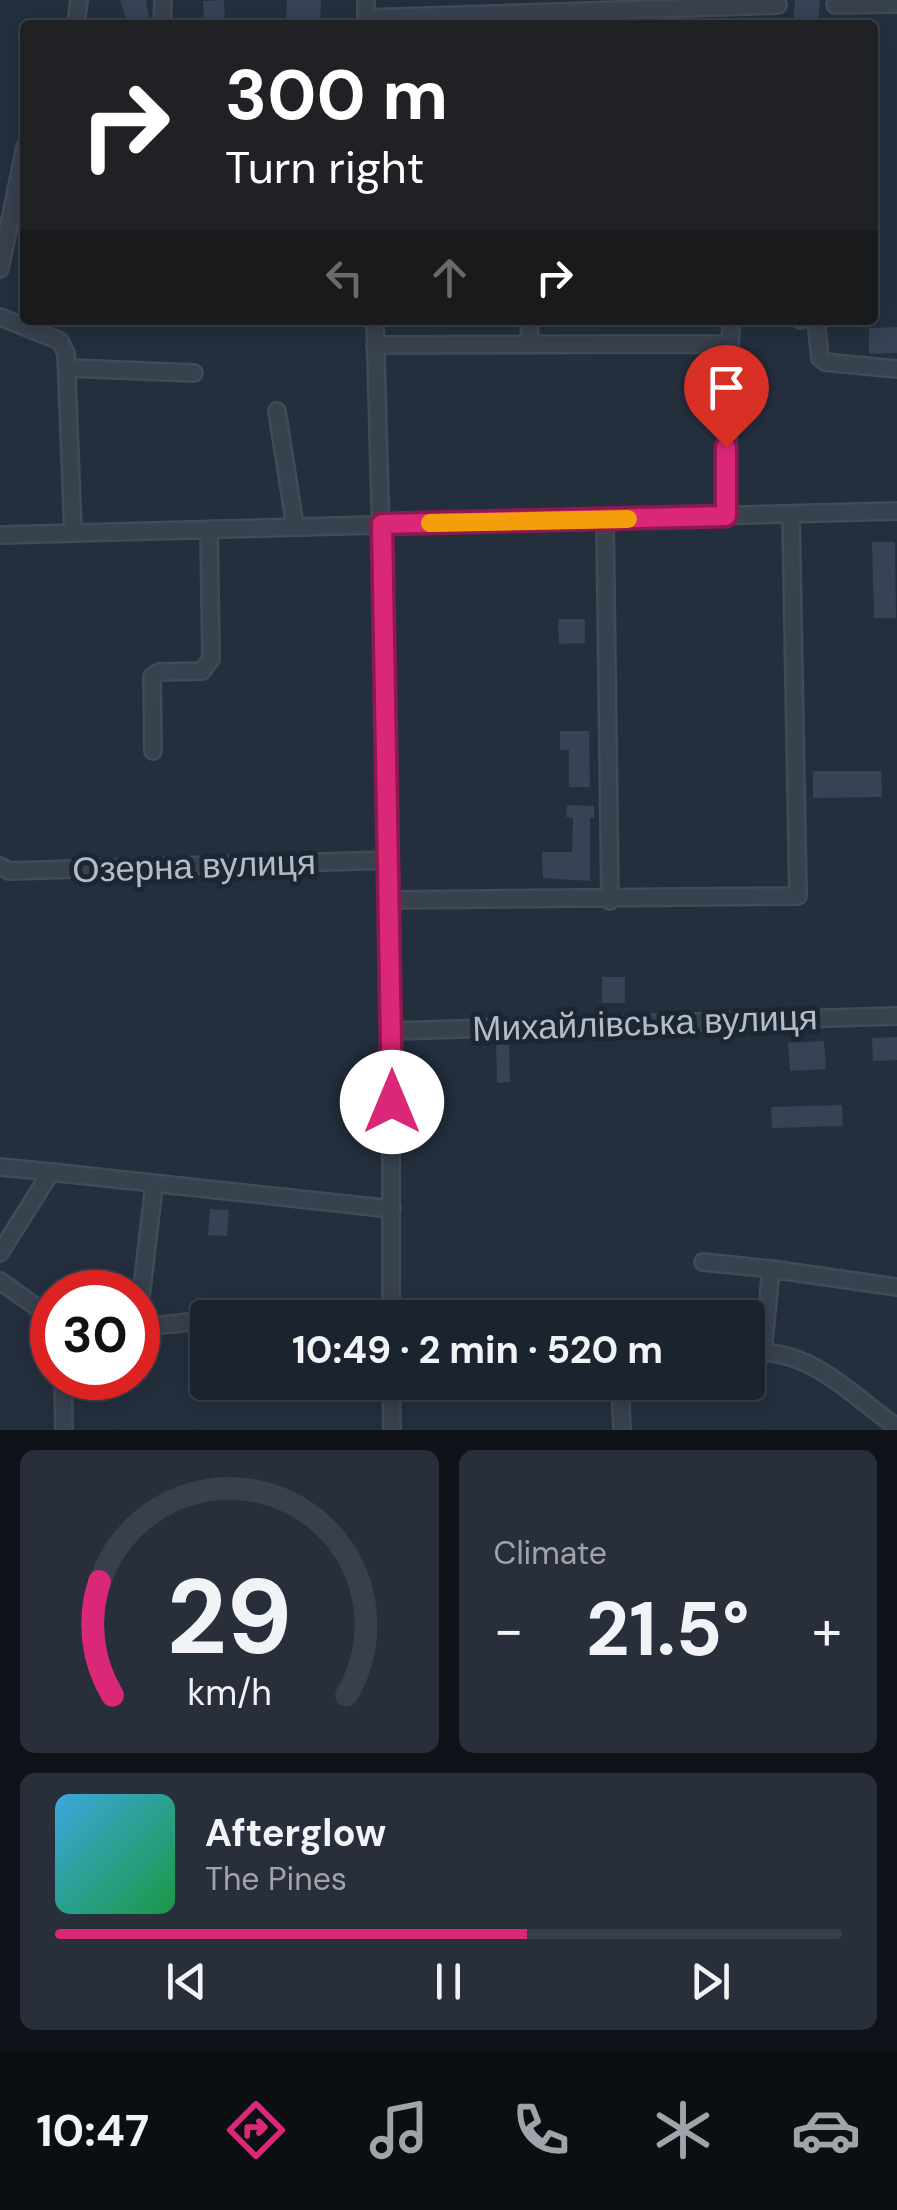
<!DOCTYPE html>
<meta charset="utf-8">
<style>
body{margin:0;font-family:"DM Sans",sans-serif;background:#282f3a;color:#f1f3f6;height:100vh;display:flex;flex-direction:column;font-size:38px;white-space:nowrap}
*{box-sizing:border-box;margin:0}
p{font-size:32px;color:#a0a4aa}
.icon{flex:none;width:55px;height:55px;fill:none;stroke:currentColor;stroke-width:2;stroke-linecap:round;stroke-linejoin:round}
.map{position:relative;height:1430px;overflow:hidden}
.panel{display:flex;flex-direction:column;gap:20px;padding:20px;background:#0f1319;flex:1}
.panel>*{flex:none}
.top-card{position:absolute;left:20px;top:20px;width:858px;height:305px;border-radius:10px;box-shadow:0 5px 25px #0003,0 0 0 2px #39404a;background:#202124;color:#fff;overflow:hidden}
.speed{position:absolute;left:30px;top:1270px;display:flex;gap:20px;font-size:50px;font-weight:700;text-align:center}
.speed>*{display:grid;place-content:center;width:130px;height:130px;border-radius:50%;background:#1b232e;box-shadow:0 5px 25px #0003,0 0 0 2px #39404a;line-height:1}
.speed .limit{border:15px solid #d22;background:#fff;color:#111}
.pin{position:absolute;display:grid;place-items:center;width:85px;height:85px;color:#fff;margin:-102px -42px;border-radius:50% 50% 50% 0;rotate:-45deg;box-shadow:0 0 10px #0007}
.pin .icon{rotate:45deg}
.me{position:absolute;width:110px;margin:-55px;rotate:0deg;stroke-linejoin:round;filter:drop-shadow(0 0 8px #0008)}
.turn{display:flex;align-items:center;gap:35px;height:210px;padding:0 40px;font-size:45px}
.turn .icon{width:130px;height:130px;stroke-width:2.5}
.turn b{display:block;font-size:70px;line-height:85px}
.lanes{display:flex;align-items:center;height:95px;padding:0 40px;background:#0003;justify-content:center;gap:50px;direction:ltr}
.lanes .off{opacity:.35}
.big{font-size:75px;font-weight:700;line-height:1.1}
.panel .tile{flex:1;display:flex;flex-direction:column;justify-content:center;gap:15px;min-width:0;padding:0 35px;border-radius:15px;background:#282f3a}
.panel .dial{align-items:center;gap:0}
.dial svg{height:260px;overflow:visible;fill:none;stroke:#39404a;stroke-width:7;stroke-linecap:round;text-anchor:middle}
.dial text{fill:#f1f3f6;stroke:none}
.song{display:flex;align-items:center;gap:30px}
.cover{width:120px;height:120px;border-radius:15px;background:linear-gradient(135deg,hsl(200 70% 55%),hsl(140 70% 35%))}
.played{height:10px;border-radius:5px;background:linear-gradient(90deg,#db2777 60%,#39404a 60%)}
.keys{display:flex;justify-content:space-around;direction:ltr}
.heat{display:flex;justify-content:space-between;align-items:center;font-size:55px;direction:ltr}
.panel .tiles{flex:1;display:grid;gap:20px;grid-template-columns:1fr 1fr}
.tile:last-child{grid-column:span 2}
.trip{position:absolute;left:190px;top:1300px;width:575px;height:100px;border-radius:10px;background:#1b232e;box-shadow:0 5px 25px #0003,0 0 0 2px #39404a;font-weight:700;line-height:100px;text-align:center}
.tab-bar{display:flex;height:160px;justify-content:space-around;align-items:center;background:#0b0e12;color:#a0a4aa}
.tab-bar .icon{width:70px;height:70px}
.tab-bar .selected{color:#db2777}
.tab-bar b{font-size:45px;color:#f1f3f6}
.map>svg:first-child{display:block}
.building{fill:#364354}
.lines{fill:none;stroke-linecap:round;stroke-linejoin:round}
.minor-casing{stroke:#414a57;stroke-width:20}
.minor{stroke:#38414e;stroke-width:15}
.route-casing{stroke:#8e194d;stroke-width:25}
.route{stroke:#db2777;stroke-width:18}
.slow{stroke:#f59e0b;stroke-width:18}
.labels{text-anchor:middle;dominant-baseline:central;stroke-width:10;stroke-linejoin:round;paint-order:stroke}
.street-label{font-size:35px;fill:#b4bcc9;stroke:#1d2633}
</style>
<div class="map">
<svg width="897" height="1430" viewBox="0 0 897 1430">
<rect width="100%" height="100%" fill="#242f3e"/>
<path class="building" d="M120,0H146L149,19L127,22Z
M224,0L225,25H204L203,1Z
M287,0H321L320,25H286Z
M795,0H820L818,25H793Z
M897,327V353L869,354V328Z
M872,542H895L896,618H874Z
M558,619H585V643L559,644Z
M560,731H589L590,787H569V750H560Z
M813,771H881L882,797L813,798Z
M567,805L594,806V818H590V881L543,878L542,852H572L573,818L566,817Z
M602,977H625V1003H602Z
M897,1037V1060L873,1061L872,1038Z
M509,1039L510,1082L497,1083L496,1040Z
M824,1041L826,1069L790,1071L788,1043Z
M842,1105L843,1126L772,1128L771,1107Z
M210,1209L229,1210L227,1236L208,1235Z"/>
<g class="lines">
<defs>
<path id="minor" d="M366,0V25
M835,5L897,4
M366,18L778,5
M76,25L79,0
M162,25L163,0
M0,269L25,147
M0,317L60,341L66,353L73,532
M375,320L391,900V1318
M529,320L530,344
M800,320H801
M816,320L820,358L825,362L897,369
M375,345L727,344
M68,368L194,373
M277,411L295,526
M726,515L731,320
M605,520L610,901
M0,535L897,511
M153,751L152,677L159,672L202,671L211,659L209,529
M0,866L9,871L390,860
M391,900L798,896L791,514
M392,1031L897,1016
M0,1167L51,1172
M0,1253L51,1172L392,1209
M703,1262L771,1269
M0,1281L52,1318
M391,1311L450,1318
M225,1318L260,1313
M138,1322L154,1186
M138,1322L152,1326L208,1320
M748,1351L763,1352L771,1269L897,1287
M763,1352C817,1355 855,1398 897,1427
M63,1378L64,1430
M391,1382L392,1430
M620,1382L622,1430"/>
</defs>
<use href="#minor" class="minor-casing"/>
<use href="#minor" class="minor"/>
</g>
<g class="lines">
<defs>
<path id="route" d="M392,1102L382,524L726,516V447"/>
</defs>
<use href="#route" class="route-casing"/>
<use href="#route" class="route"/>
<path class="slow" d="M430,523L628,519"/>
</g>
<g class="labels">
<g class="street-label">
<text transform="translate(194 866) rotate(-2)">Озерна вулиця</text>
<text transform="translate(645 1023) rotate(-2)">Михайлівська вулиця</text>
</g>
</g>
</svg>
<div class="speed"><div class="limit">30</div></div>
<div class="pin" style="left:726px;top:447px;background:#d93025"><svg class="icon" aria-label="arrive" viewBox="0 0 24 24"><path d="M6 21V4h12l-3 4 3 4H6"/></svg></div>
<svg class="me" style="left:392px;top:1102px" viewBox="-20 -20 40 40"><circle r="19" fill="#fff"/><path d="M0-13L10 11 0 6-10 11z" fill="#db2777"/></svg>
<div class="trip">10:49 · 2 min · 520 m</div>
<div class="top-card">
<div class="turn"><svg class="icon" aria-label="right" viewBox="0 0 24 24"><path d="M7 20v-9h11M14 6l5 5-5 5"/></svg><div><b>300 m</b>Turn right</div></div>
<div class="lanes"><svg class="icon off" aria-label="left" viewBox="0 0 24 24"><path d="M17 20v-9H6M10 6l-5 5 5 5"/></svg><svg class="icon off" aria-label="ahead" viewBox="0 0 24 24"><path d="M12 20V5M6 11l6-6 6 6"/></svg><svg class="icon" aria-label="right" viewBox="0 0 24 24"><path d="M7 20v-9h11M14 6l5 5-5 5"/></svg></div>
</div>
</div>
<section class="panel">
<div class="tiles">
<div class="tile dial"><svg viewBox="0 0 100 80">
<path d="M14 69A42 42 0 1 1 86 69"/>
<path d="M14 69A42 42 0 0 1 10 34" stroke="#db2777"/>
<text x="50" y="56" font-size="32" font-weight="700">29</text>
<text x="50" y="72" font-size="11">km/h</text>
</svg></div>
<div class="tile"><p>Climate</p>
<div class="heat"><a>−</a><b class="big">21.5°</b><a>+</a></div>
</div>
<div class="tile">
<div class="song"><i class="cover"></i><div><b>Afterglow</b><p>The Pines</p></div></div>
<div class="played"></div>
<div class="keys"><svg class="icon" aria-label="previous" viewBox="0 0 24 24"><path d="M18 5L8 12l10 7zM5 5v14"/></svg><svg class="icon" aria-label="pause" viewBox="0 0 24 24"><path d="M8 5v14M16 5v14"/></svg><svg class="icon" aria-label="next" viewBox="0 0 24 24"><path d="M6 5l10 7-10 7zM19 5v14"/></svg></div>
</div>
</div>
</section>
<nav class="tab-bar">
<b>10:47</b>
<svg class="icon selected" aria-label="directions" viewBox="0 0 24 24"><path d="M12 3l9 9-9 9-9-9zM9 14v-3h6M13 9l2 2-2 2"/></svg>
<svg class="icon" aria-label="music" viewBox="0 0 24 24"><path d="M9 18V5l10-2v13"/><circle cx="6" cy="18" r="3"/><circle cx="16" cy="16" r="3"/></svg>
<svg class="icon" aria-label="phone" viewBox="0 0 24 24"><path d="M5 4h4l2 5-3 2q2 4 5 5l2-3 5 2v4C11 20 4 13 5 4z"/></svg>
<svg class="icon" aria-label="climate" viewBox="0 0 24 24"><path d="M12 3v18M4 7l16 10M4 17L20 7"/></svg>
<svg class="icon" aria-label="car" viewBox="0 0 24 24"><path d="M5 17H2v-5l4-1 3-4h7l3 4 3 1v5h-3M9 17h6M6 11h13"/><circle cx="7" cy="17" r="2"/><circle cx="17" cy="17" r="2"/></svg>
</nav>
